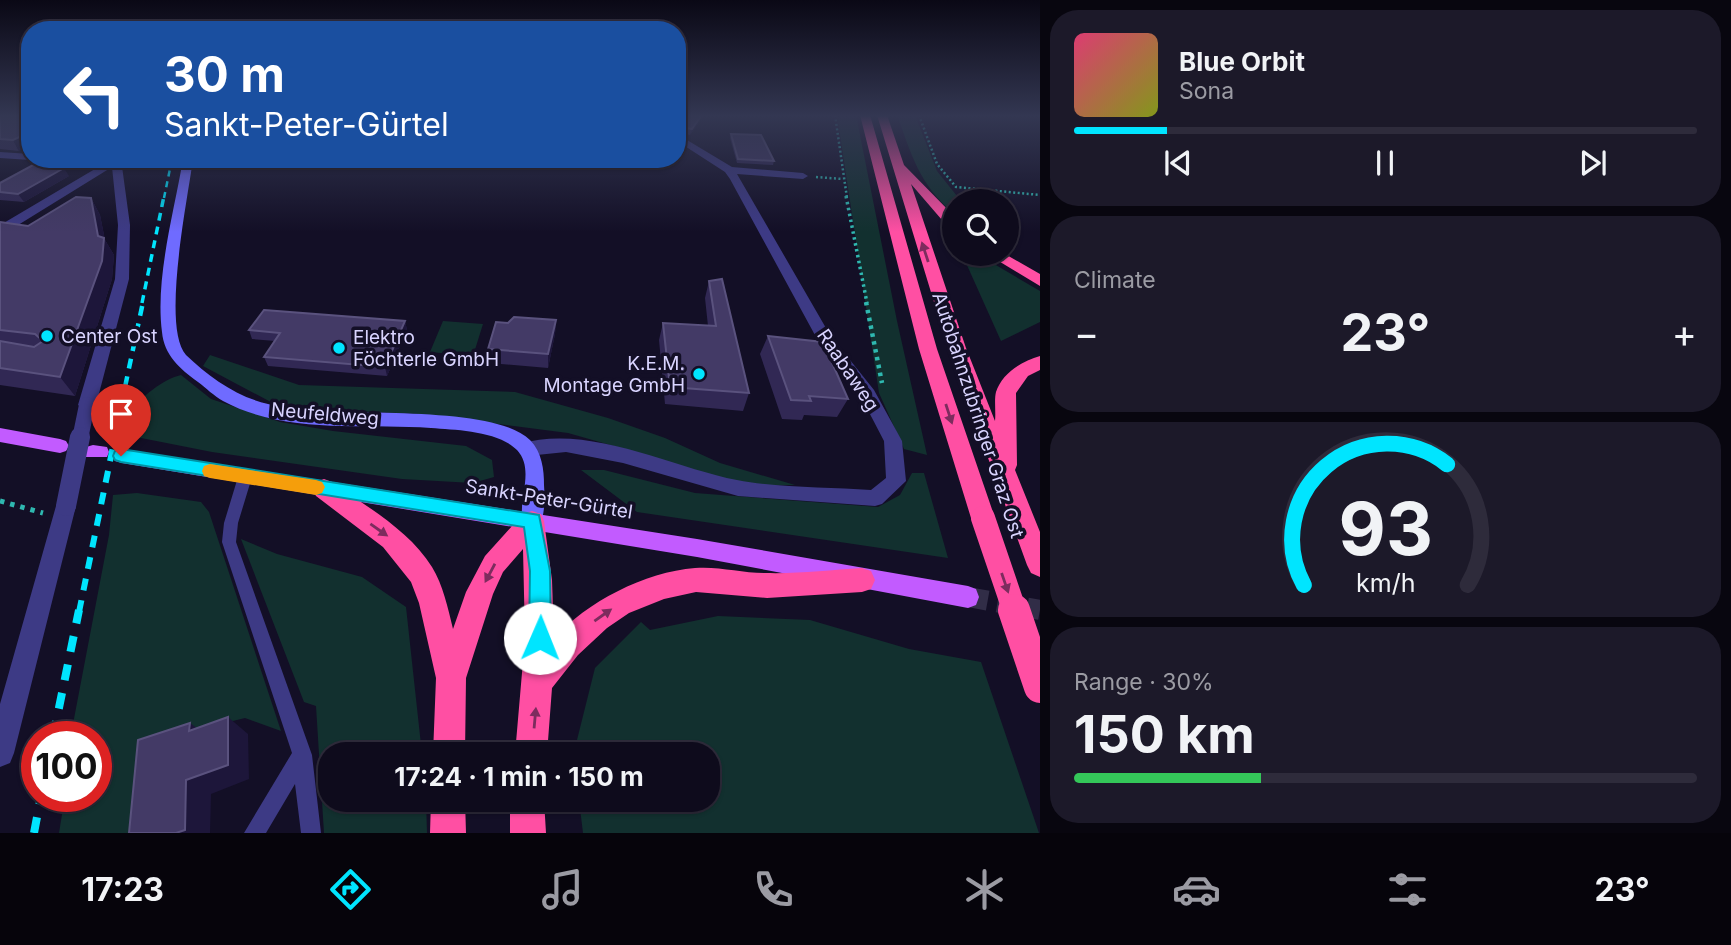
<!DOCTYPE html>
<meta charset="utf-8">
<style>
body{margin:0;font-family:Inter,sans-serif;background:#1c1929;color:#f1f3f6;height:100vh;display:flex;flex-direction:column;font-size:26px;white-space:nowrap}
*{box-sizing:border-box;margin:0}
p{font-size:23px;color:#9b9ba3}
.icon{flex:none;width:38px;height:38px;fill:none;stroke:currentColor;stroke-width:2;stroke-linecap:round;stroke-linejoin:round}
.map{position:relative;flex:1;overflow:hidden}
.drawer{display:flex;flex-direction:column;gap:10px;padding:10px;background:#08060f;width:691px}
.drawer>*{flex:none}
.top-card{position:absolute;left:21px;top:21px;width:665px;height:147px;border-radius:28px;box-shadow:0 2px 5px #0004,0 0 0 2px #2e2b3b;background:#1a4fa0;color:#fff;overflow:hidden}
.buttons{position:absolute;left:942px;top:189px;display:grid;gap:14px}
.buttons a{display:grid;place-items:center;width:77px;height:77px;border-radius:50%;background:#0e0b1c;box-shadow:0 2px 5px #0004,0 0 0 2px #2e2b3b;font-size:35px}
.speed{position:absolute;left:21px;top:721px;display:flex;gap:14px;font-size:35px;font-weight:700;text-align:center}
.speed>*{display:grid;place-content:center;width:91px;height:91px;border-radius:50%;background:#0e0b1c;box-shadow:0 2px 5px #0004,0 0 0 2px #2e2b3b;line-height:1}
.speed .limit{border:10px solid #d22;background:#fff;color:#111}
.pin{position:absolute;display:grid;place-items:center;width:60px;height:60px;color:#fff;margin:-72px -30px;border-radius:50% 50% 50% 0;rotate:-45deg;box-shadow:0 0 7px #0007}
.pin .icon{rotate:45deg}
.me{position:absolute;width:77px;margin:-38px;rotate:1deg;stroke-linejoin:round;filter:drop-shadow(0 0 5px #0008)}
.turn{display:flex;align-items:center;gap:24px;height:147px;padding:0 28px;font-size:32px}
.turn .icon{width:91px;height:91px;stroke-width:2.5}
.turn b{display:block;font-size:49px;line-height:60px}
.big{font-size:52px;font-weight:700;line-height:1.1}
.drawer .card{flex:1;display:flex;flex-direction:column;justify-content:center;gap:10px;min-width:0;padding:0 24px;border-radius:28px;background:#1c1929}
.drawer .dial{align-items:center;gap:0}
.dial svg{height:182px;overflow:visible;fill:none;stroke:#2e2b3b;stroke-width:7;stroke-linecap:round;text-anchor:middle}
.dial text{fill:#f1f3f6;stroke:none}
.song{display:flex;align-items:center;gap:21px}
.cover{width:84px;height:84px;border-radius:10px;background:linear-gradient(135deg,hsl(340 70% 55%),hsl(70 70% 35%))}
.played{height:7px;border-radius:4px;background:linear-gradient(90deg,#00e5ff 15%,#2e2b3b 15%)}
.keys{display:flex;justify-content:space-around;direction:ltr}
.heat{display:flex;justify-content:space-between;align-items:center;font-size:38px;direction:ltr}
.charge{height:10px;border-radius:5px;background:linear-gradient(90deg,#34c759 30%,#2e2b3b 0)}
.trip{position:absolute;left:318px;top:742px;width:402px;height:70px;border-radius:28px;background:#0e0b1c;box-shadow:0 2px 5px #0004,0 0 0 2px #2e2b3b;font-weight:700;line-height:70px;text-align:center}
.tabs{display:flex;height:112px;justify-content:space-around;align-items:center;background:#06040b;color:#9b9ba3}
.tabs .icon{width:49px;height:49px}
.tabs .on{color:#00e5ff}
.tabs b{font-size:32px;color:#f1f3f6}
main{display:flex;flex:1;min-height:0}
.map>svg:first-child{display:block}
.green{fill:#12302f}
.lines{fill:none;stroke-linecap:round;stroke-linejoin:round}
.primary-tunnel{stroke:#312d47;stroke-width:20;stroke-dasharray:20 10;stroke-linecap:butt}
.path-far3{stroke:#2fb8b0;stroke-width:2.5;stroke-dasharray:2 2.5;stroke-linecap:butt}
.path-far2{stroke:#2fb8b0;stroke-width:3.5;stroke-dasharray:2.5 3.5;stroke-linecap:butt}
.path-far1{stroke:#2fb8b0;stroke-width:4.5;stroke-dasharray:3.5 4.5;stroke-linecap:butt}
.path{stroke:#2fb8b0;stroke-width:5;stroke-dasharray:4.5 6;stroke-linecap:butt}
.lane{fill:#3d3a85;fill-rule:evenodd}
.street{fill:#3d3a85;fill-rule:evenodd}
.secondary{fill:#6f6bff;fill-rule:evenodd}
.primary{fill:#c25bff;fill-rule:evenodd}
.highway{fill:#ff4fa3;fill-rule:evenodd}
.rail-far4{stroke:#00e5ff;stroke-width:2.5;stroke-dasharray:6 5;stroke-linecap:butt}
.rail-far3{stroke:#00e5ff;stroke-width:3.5;stroke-dasharray:8 6;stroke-linecap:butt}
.rail-far2{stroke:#00e5ff;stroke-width:4.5;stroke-dasharray:10 8;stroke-linecap:butt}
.rail-far1{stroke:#00e5ff;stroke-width:6;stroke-dasharray:12 10;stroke-linecap:butt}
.rail{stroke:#00e5ff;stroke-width:8;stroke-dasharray:16 13;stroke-linecap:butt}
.street-bridge-far1{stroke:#3d3a85;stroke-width:16}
.street-bridge{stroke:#3d3a85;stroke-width:20}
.highway-bridge-far1{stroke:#ff4fa3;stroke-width:24}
.highway-bridge{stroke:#ff4fa3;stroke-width:32}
.wall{fill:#312854}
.shaded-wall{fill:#1d163a}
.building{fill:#433a66;stroke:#5a527e;stroke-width:2}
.oneway{fill:#7d2c5e}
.route{fill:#00e5ff;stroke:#0095a6;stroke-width:2}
.slow{fill:#f59e0b}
.poi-dot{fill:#00e5ff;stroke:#130f26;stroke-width:2.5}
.labels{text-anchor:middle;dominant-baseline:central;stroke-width:7;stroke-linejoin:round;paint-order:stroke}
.poi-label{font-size:19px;fill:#d9d4ff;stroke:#130f26;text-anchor:start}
.street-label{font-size:19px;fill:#d9d4ff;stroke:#130f26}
</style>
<main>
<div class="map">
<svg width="1040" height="833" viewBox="0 0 1040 833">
<rect width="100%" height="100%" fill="#130f26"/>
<path class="green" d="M837,115H856L897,321L927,455L904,449L879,393Z
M897,115H915L937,171L961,201H954V214C919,184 912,156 897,115Z
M962,254H977L1040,291V322L1001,341Z
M443,321L483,324L473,356L430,352Z
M210,355L299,385L515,392L608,418L665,438L720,463L795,485L728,486L635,452L568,433L419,414L282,408L203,366Z
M181,375L211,399L280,422L333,431L466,446L492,460L494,477L473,483L402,479L212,452L126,435C127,427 128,418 131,412C140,397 164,379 181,375Z
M581,470H604L695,493L878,507L900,495L912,473H924L948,558L637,512Z
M137,493L201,502L209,512L281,731L245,718L200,729L153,833H59L65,796H96V737H72L73,724L109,535L113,495Z
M241,539L277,554L362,577L406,607L422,754H331V800H426L427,833H324L316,706L304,702Z
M718,616L810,620L909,649L981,662L1039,833H583L579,800H709V754H574V752L595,668L641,622L650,630Z"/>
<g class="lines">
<path class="primary-tunnel" d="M968,597L1040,610"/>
<path class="path-far3" d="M835,115L847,198
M919,115L937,164L956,187L1040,195
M816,177L843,179"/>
<path class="path-far2" d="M846,196L867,303"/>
<path class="path-far1" d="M866,302L882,383"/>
<path class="path" d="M0,501L43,513"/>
<path class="lane" d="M245,472L250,473L252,477L238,523L236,542L312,755L321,833H301L295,784L266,833H244L292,753L222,542L224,523L238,477L240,473Z"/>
<path class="street" d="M677,134L732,167L803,173L808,176L803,179L737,174L830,335L874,390L902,441L906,481L882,504L875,506L738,496L623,463L566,452L527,456L520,454L518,449L520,444C587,423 671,467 737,480C777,488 829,487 871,490L886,478L884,441L859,393L816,337L730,179L725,172L677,141Z
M0,152L30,154V159H33L30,160L0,158Z
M48,159H121L130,225L129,279L96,405L87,411L78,405L115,279L118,225L112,167L10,230H2V224L100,166Z
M66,498L73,500L76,506L14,753L10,763L0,767V704L56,506L59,500Z"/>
<path class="secondary" d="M183,159H193C188,198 161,327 186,355C209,377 237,397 268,404C329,420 489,401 530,440C542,452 544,470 544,485C545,499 545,515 539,527L532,530L525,527C514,506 537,471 517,450C498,431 457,430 431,428C363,423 286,435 223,401C214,396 206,388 198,382C180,369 164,355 162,332C155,278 174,213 183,159Z"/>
<path class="primary" d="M0,428L60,439L66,441L69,446L66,451L60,453L0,442Z
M93,445L107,447L109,452L107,457H86L84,452L86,447Z
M122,449L697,539L968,586L976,589L979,597L976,605L968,608L697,557L122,463L115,461L113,456L115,451Z"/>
<path class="highway" d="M860,115H870L937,349L995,518L992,525L983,528L974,525L971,518L919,349Z
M877,115H887L904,165L954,216V228L942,220L911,184L966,348L995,421C996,412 994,400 996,392C1002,373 1022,361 1040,356V370L1028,376L1016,393L1017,465L1015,470L1040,532V577L1031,573L1027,565L948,348Z
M987,254H1005L1040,274V286Z
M324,479L332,482C367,507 409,530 432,567C443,585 448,608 453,629L466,592L485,556L523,514L532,511L541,514L544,521L552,580L554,639C586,602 645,572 695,568C718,566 742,573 765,573C797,574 830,570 862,568L871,571L875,580L871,589L862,592L767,598L696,592L664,599L629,613L607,628L578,655L552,688L547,754H515L525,638L523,549L503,572L493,594L466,678L465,754H433L436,678L419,603L411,582L383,547L316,496L312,489L316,482Z
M431,800H465L466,833H430Z
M510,800H544L546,833H510Z"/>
<path class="rail-far4" d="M164,198L172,159"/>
<path class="rail-far3" d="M142,303L164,196"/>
<path class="rail-far2" d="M114,439L143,302"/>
<path class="rail-far1" d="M79,612L115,437"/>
<path class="rail" d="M53,737L79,610
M34,833L41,796"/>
<path class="street-bridge-far1" d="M80,439L87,405"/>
<path class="street-bridge" d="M66,506L80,437"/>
<path class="highway-bridge-far1" d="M983,518L1015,612"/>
<path class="highway-bridge" d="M1014,610L1040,687"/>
</g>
<path class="wall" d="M0,115L19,151L0,149Z
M677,115L701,116L700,121L690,135L677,132Z
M731,134L774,161L773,165L737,163L730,138Z
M69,176L24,202L0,200V183Z
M91,198L100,215L105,240L114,255L112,279L75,396L0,385V222L28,226Z
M709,281L749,393L743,411L665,404L659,340L663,323L708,326L705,298Z
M556,320L555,334L548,368L489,363L488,349L508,323Z
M405,321L407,330L387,376L268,366L264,357L275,341L252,339L249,330Z
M768,336L848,399L837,417L804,415L802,420L782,419L760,354Z"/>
<path class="shaded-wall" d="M701,116L700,121L690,135L692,129Z
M30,132V145L19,151L13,140Z
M64,168L69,176L24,202L18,194Z
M91,198L100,215L105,240L114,255L112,279L75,396L60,377L98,236Z
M556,320L555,334L548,368V354Z
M405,321L407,330L387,376L385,367Z
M228,717L248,734L249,779L211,794L210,833H176L186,780Z
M190,723L212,739L189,731Z"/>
<path class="building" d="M0,115H30V132L13,140L0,139Z
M677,115H701V116L692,129L677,127Z
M731,134L761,135L774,161L738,159Z
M33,165L64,168L18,194L0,192V183Z
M76,197L91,198L98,236L104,238L102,261L60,377L0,368V341L34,347L43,341L35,334L0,330V222L28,226Z
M722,279L749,393L670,387L663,323L716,326L709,281Z
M264,310L405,321L385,367L264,357L280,333L249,330Z
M514,317L556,320L548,354L488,349L496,322L508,323Z
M768,336L823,342L848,399L809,396L811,401L791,400Z
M228,717V765L186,780L185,830L176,833H129L138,740L190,723L189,731Z"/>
<defs><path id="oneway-solid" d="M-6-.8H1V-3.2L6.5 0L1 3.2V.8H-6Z" transform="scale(1.75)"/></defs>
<g class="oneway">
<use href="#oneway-solid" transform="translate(925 252) rotate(-108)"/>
<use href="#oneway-solid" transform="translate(949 414) rotate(72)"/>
<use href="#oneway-solid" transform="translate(379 530) rotate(35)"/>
<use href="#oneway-solid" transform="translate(490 573) rotate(118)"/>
<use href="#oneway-solid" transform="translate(1005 583) rotate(71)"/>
<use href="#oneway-solid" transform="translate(603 615) rotate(-35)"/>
<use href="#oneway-solid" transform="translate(535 718) rotate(-85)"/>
</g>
<linearGradient id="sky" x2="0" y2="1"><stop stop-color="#0a0815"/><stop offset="0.5" stop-color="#333752"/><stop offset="1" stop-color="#333752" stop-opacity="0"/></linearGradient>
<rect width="1040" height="232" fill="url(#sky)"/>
<path class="route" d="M121,449L539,515L550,571L551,638L548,646L540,649L532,646L529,638L530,571L524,527L121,462L115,460L113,456L115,451Z"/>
<path class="slow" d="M210,464L316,480L322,482L325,487L322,493L316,495L210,478L204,476L202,471L204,466Z"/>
<g class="poi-dot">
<circle cx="47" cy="336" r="7"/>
<circle cx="339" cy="348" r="7"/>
<circle cx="699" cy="374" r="7"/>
</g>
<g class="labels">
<g class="poi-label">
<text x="61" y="336">Center Ost</text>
<text x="353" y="337">Elektro<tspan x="353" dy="22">Föchterle GmbH</tspan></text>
<text x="685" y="363" text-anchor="end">K.E.M.<tspan x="685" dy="22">Montage GmbH</tspan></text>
</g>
<g class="street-label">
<text transform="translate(848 370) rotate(56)">Raabaweg</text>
<text transform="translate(325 414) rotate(5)">Neufeldweg</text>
<text transform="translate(978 415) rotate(72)">Autobahnzubringer Graz Ost</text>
<text transform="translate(549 499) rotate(9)">Sankt-Peter-Gürtel</text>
</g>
</g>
</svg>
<div class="buttons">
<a><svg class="icon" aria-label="search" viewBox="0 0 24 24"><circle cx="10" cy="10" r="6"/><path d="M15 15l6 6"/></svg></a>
</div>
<div class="speed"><div class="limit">100</div></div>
<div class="pin" style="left:121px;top:456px;background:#d93025"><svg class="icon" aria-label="arrive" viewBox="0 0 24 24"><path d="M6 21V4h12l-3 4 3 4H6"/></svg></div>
<svg class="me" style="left:540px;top:638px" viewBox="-20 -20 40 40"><circle r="19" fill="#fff"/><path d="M0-13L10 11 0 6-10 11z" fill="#00e5ff"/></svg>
<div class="trip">17:24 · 1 min · 150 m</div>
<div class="top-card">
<div class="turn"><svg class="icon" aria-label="left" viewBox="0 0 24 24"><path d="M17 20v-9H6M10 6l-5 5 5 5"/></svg><div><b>30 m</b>Sankt-Peter-Gürtel</div></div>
</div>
</div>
<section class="drawer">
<div class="card">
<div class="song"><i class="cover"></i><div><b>Blue Orbit</b><p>Sona</p></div></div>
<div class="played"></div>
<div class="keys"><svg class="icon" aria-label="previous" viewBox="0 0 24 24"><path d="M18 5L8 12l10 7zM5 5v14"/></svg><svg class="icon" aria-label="pause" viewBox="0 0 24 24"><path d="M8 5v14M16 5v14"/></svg><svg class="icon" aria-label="next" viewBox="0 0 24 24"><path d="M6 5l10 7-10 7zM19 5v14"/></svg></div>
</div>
<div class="card"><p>Climate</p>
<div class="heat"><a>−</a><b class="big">23°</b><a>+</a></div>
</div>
<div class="card dial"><svg viewBox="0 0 100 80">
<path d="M14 69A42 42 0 1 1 86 69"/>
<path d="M14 69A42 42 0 0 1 77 16" stroke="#00e5ff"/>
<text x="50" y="56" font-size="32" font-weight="700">93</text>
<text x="50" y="72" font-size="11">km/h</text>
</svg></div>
<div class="card"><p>Range · 30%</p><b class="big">150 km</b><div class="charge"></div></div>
</section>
</main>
<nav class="tabs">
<b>17:23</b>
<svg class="icon on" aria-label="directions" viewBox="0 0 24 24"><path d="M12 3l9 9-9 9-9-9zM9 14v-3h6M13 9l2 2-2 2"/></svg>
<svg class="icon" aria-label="music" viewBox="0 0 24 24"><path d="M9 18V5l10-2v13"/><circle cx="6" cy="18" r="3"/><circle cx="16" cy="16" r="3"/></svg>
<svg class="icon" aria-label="phone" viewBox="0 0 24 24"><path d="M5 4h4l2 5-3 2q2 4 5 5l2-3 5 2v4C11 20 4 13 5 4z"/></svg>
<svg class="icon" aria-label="climate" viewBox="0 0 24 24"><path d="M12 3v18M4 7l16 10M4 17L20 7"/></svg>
<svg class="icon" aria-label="car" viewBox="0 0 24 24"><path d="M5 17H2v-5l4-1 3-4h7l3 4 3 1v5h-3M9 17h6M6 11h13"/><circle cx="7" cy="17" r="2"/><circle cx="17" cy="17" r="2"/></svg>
<svg class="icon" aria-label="filters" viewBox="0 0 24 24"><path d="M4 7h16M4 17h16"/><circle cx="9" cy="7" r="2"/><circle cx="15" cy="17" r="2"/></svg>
<b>23°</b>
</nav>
